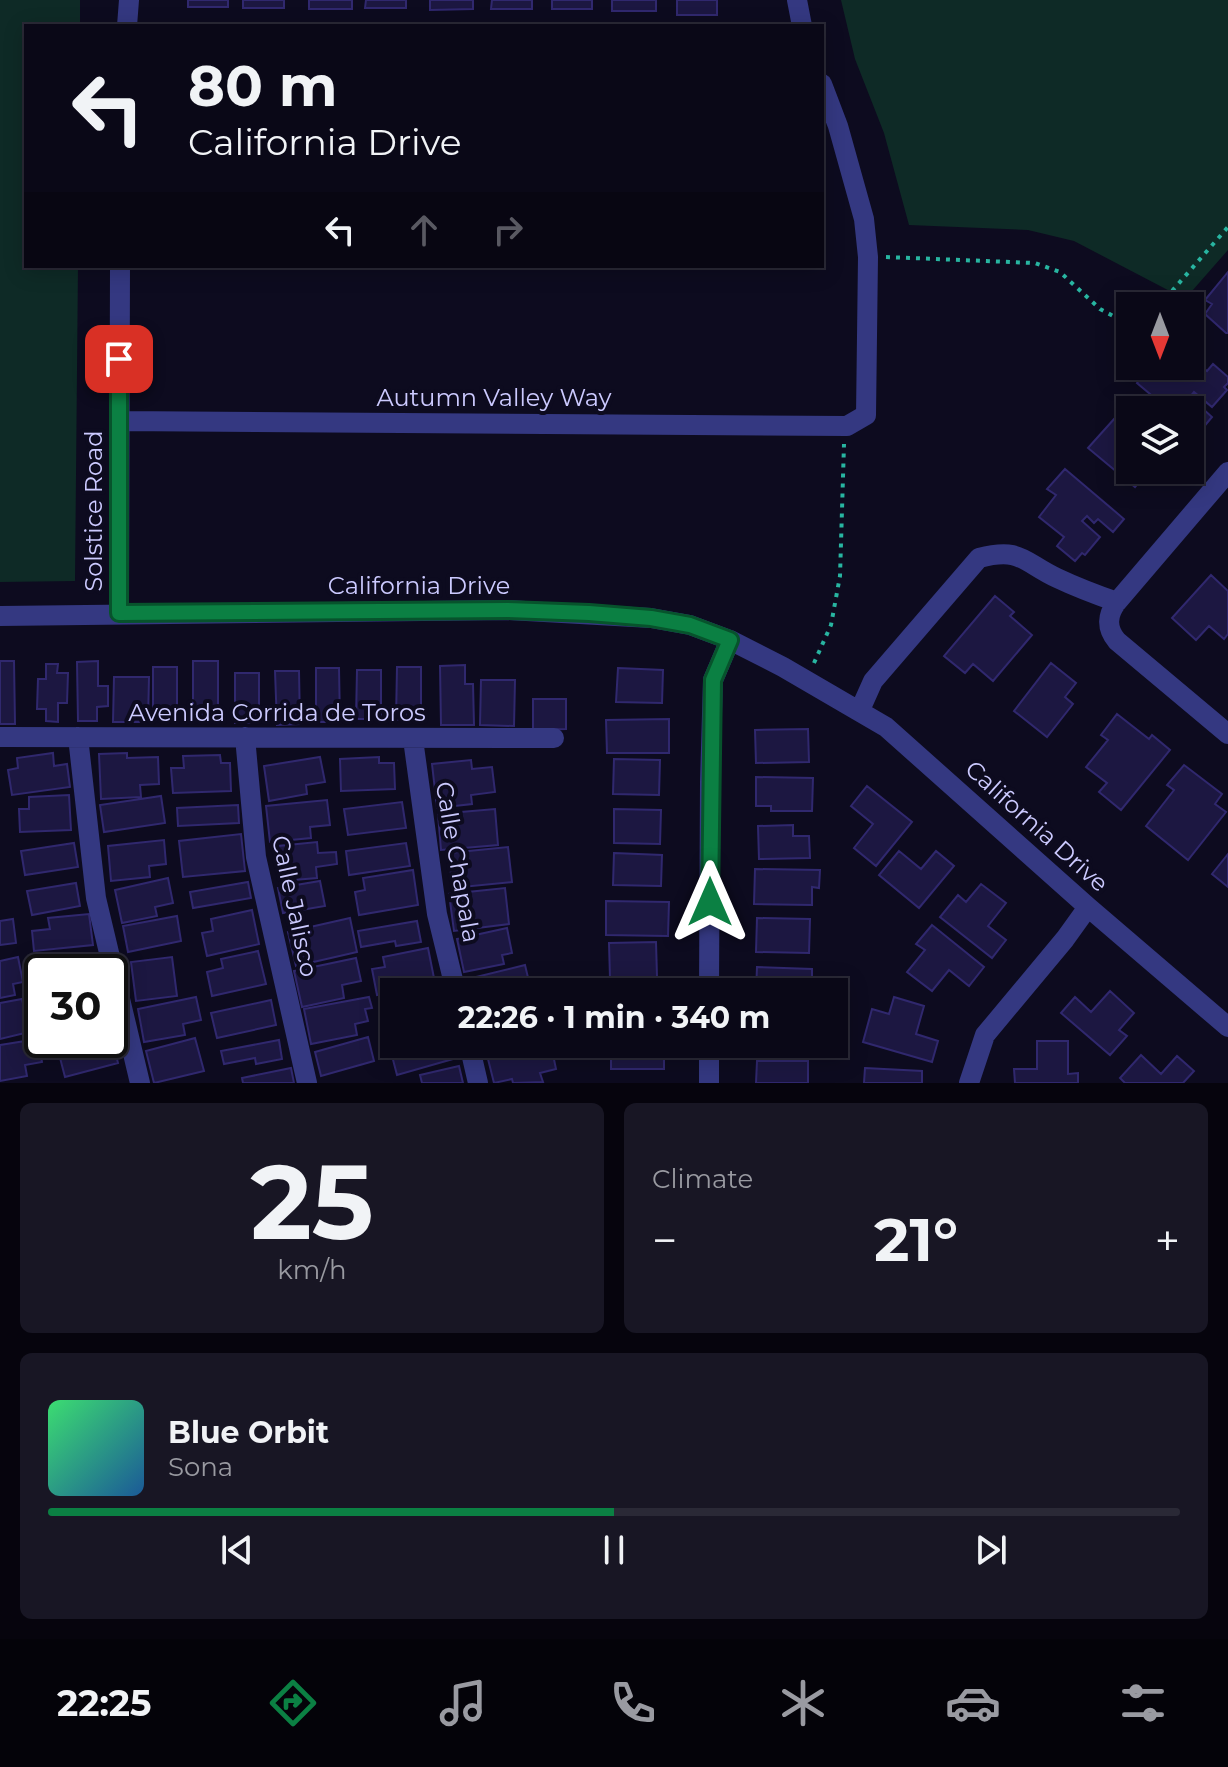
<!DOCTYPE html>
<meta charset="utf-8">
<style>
body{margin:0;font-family:Montserrat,sans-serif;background:#181624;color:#f1f3f6;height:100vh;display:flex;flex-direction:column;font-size:30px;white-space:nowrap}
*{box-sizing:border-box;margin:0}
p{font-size:26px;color:#999aa1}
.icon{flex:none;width:44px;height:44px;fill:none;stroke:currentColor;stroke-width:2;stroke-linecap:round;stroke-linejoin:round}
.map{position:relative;height:1083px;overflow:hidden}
.details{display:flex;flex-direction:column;gap:20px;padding:20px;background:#06040d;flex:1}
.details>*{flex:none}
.banner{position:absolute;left:24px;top:24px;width:800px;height:244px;border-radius:0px;box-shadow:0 4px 20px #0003,0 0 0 2px #2a2936;background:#0a0817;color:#f1f3f6;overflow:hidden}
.needle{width:52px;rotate:180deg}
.controls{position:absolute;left:1116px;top:292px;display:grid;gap:16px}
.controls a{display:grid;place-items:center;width:88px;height:88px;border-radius:0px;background:#0a0817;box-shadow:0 4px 20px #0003,0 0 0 2px #2a2936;font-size:40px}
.speed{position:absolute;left:24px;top:954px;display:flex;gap:16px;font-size:40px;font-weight:700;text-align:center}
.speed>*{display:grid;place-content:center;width:104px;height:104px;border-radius:50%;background:#0a0817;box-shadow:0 4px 20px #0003,0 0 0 2px #2a2936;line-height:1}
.speed .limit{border:4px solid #111;border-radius:12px;background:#fff;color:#111}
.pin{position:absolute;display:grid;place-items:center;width:68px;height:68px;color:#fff;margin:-34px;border-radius:16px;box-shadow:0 4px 12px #0006}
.me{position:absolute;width:88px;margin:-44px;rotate:0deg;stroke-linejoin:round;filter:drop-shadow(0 0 6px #0008)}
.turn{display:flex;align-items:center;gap:28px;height:168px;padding:0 32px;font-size:36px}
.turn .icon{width:104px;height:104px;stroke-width:2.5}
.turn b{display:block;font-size:56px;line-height:68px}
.lanes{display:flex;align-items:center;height:76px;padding:0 32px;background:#0003;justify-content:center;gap:40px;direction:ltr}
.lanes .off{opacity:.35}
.big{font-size:60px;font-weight:700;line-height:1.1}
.details .tile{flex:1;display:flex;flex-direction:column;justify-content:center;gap:12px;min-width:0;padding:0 28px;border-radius:12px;background:#181624}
.details .dial{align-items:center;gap:0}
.dial b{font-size:104px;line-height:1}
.song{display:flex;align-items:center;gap:24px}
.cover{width:96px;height:96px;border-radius:12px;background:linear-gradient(135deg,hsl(140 70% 55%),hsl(210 70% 35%))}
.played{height:8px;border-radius:4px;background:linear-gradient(90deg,#0b8043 50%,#2a2936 50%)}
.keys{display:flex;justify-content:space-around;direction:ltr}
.heat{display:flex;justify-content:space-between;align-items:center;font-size:44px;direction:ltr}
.details .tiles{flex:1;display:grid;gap:20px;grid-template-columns:1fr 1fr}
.tile:last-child{grid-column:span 2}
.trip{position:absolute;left:380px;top:978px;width:468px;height:80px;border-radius:0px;background:#0a0817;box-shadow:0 4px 20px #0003,0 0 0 2px #2a2936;font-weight:700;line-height:80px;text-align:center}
.menu{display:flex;height:128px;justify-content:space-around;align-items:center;background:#040309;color:#999aa1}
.menu .icon{width:56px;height:56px}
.menu .on{color:#0b8043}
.menu b{font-size:36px;color:#f1f3f6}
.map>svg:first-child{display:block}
.green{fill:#0e2a26}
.building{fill:#1c1741;stroke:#30286e;stroke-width:2}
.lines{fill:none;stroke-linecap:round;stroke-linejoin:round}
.path{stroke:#28b5a1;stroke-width:4;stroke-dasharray:4 6;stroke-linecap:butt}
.minor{stroke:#343881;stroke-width:20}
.route-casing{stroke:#07532c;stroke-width:20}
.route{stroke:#0b8043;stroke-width:14}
.labels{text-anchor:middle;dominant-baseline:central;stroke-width:8;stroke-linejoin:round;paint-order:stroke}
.street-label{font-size:24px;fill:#cccaff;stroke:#0d0b1f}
</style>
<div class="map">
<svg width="1228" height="1083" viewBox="0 0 1228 1083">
<rect width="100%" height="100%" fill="#0d0b1f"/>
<path class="green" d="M0,0H80V26H26V266H78L75,581L0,582Z
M841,0H1228V250L1185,299L1074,241L1028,230L909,225L884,133L855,59Z"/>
<path class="building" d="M188,0H228V7H188Z
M243,0H284V8H243Z
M309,0H352V9H309Z
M366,0H406V8H365Z
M430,0H473V9L430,10Z
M492,0H532V9H491Z
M552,0H592V9H552Z
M612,0H656V11H612Z
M677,0H717V15H677Z
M1228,272V333H1226L1205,314L1212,304L1205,300Z
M1190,357L1207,371L1213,364L1228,377V383L1224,387L1227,390L1212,407L1194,392L1190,397L1212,417L1197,435L1190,429V410H1169L1137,383L1150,366H1159L1164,370L1167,366H1190Z
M1124,408L1130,413V470H1163L1154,483L1144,476L1135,487L1088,448Z
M1065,469L1124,519L1113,532L1098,519L1094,523L1087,516L1082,521L1100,537L1085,555L1082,553L1075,561L1057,546L1064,537L1039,517L1056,495L1047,489Z
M1211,575L1228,591V634L1224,639L1209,626L1196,640L1172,618Z
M995,596L1014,612L1010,616L1032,635L993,681L973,664L965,673L944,656Z
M0,661H14L15,724H0Z
M98,661V686H108V706L97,707V721H78L77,662Z
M193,661H218V720H193Z
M1051,663L1076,683L1065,697L1073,704L1047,737L1014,711Z
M46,664H58L57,673H68L67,703H58V722L46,721V709H37L38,679H46Z
M465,665V684H473L474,725H441L440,666Z
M153,667H177V720H153Z
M397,667H421V720H396Z
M316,668H339L340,722H316Z
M618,668L663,670L662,703L616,702Z
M357,670H381V719H356Z
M275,671H299L300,724L277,725Z
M235,673H259V722L235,723Z
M114,677H149L148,722H113Z
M481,680H515L514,726L480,725Z
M533,699H566V729L533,730Z
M1117,714L1149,739L1152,735L1170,750L1121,810L1099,792L1107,783L1086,767L1108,740L1101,735Z
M669,719V753H607L606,720Z
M808,729L809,762L756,763L755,730Z
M53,753L54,766L67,764L70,787L12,795L8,770L18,768L17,758Z
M127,753V758L158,757L159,784L140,785L141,797L101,799L99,754Z
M220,755L221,763H230L231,791L173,793L171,768H184L183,756Z
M320,757L325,782L306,785L307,794L269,801L264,766Z
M379,757V763H394L395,789L341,791L340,759Z
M614,759L660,760L659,795L613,794Z
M471,760L472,769L492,767L495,792L471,795L472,804L437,808L432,764Z
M1184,765L1222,794L1215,804L1226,812L1188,860L1146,826L1174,790L1167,785Z
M756,777L813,778L812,811H771V806H756Z
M867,786L912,822L876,866L854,848L873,824L851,806Z
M69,795L71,830L20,832L19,809H29V797Z
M161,796L165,823L104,832L100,805Z
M327,800L330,825L310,827L311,838L270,842L266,806Z
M402,802L406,828L348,835L344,809Z
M238,805L239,823L178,826L177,808Z
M495,809L498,845L441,850L438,814Z
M614,809L661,810L660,844L614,843Z
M793,825V836H809L810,858L759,859L758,826Z
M241,834L245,871L183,877L179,841Z
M164,840L166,864L149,866L150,877L111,881L108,846Z
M317,842L318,853L336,852L337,864L316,867L317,878L282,881L278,846Z
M74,843L78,867L25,875L21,851Z
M406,843L410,866L349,875L346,851Z
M508,847L512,882L452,888L449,853Z
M899,851L921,869L936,851L954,866L919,908L879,875Z
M614,853L662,855L661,886L613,885Z
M1228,854V887L1212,874Z
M755,869L820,870L819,888L812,887V905L754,904Z
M413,870L418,905L359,915L355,892L365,890L363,878Z
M168,878L173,903L155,907L157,916L122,923L115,890Z
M320,881L325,906L283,913L278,888Z
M248,882L251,898L193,908L190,892Z
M76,883L80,906L32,915L27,891Z
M981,884L1006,903L988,926L1006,940L992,958L940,917L958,895L966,902Z
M505,888L509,924L454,931L449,894Z
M606,901L669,902L668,936L606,935Z
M252,910L259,944L207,956L202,933L213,931L211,919Z
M89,914L93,945L34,951L32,931L50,929L48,918Z
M177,916L181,941L128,952L123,926Z
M350,918L357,952L296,966L288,932Z
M757,918L810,919L809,953L756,952Z
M13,919L16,943L0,945V921Z
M417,921L421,942L396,946L395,941L361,947L358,931Z
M932,925L984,967L969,986L949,970L932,991L907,972L925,950L916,944Z
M507,928L512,953L502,955L504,964L464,972L457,939Z
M656,942L657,977L610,978L609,943Z
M428,948L435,983L377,995L372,969L385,967L383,957Z
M258,951L266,984L212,996L207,972L223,968L221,959Z
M18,957L23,982L13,984L15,995L0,998V961Z
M172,957L177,996L136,1001L131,962Z
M356,958L361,981L342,985L344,998L302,1007L294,971Z
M525,965L531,990L479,992L476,977Z
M757,967L812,969V992H756Z
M1110,991L1134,1013L1119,1030L1127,1036L1110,1055L1061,1013L1075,997L1091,1012Z
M196,997L201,1020L183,1024L185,1035L144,1042L138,1009Z
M369,997L372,1008L365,1009L368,1021L355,1024L357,1035L311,1044L304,1009Z
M394,997V1034H392L383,1000Z
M894,997L924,1006L916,1034L938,1041L932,1062L863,1042L872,1009L889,1014Z
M22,999L29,1032L0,1039V1003Z
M271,1000L276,1025L217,1038L211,1013Z
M110,1031L118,1063L65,1077L59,1054L72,1050L70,1041L110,1040Z
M368,1037L374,1061L321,1076L315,1052Z
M195,1038L204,1071L154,1083L146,1051Z
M38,1039L42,1062L25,1065L27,1076L0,1081V1045Z
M279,1040L282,1059L256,1064L255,1058L224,1064L221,1051Z
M1037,1041H1068V1074L1078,1073V1083H1015L1014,1069H1037Z
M421,1044H449L453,1059L397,1075L391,1052Z
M488,1044H527L491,1053Z
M611,1044H664V1069H611Z
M756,1044H820V1049L756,1050Z
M551,1045L556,1069L540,1073L543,1082L513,1083L512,1079L494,1083L488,1059Z
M1141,1055L1161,1074L1177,1056L1194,1071L1183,1083H1125L1120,1078Z
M757,1061H808V1083H756Z
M459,1066L463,1083H422L420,1075Z
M291,1068L294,1083H243L242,1078Z
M865,1068L922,1071V1083H864Z"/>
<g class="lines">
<path class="path" d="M886,257L1035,263L1060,272L1100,309L1115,317L1130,319
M1159,306L1228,227
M814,663L831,625L840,576L844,444"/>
<path class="minor" d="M797,0L802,26
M127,26L129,0
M119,421L847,426L866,415L868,257L864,219L838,126L822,84
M1228,472L1117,602C1107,615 1106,628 1117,641L1228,734
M119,613L120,266
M0,616L507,610L651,618L690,625L730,640L783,667L886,727L1088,907L1228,1027
M860,710L873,681L979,558C1021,547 1023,562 1057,578C1076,587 1097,595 1117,602
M0,737L554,738
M78,737L96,898L140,1083
M245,737L256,857L307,1083
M413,739L437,914L456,992
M709,992L710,782L713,680L730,640
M469,1044L478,1083
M709,1083V1044
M969,1083L985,1035L1065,939L1088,907"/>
</g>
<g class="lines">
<defs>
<path id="route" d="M119,359V613L507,610L589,613L651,618L690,625L730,640L713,680L710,902"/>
</defs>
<use href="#route" class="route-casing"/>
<use href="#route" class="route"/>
</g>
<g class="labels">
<g class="street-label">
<text x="494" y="397">Autumn Valley Way</text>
<text transform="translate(93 511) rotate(-90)">Solstice Road</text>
<text x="419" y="585">California Drive</text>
<text x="277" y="712">Avenida Corrida de Toros</text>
<text transform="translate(1037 826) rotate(42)">California Drive</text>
<text transform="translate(458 862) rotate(80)">Calle Chapala</text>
<text transform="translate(295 906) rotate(78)">Calle Jalisco</text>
</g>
</g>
</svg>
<div class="controls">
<a><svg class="needle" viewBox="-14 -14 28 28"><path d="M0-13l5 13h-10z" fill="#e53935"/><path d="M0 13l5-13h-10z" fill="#999aa1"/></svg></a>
<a><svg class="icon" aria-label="layers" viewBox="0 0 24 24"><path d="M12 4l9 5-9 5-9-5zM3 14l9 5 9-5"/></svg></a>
</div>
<div class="speed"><div class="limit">30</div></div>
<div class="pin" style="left:119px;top:359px;background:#d93025"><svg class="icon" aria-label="arrive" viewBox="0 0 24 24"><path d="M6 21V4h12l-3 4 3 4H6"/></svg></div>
<svg class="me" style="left:710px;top:902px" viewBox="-20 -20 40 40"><path d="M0-17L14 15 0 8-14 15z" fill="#0b8043" stroke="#fff" stroke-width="4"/></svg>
<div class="trip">22:26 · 1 min · 340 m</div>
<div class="banner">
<div class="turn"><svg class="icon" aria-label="left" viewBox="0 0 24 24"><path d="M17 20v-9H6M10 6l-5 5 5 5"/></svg><div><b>80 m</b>California Drive</div></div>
<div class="lanes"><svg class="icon" aria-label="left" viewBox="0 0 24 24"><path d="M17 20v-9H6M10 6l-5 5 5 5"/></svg><svg class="icon off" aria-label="ahead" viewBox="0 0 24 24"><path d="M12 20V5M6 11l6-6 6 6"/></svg><svg class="icon off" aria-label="right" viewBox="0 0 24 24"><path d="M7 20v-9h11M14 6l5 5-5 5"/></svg></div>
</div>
</div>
<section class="details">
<div class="tiles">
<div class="tile dial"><b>25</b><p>km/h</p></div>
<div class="tile"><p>Climate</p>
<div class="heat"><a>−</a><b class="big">21°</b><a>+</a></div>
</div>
<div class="tile">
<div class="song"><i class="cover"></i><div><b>Blue Orbit</b><p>Sona</p></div></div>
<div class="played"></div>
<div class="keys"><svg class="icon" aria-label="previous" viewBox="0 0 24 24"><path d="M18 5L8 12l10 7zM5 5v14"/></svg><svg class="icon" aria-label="pause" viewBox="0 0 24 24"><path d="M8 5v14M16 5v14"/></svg><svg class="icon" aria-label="next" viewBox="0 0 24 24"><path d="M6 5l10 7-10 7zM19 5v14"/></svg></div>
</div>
</div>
</section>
<nav class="menu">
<b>22:25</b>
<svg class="icon on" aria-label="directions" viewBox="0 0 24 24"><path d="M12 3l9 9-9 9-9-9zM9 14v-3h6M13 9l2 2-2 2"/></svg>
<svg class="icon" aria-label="music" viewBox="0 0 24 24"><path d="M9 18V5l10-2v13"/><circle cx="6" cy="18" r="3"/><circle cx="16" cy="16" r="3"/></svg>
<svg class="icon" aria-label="phone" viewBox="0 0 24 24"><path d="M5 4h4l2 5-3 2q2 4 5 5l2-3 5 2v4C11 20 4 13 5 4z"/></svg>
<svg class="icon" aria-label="climate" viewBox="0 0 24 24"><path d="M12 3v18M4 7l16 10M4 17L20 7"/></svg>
<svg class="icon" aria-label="car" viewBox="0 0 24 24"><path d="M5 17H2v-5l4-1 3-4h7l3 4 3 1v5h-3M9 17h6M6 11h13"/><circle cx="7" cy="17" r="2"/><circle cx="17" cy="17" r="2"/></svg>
<svg class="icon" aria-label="filters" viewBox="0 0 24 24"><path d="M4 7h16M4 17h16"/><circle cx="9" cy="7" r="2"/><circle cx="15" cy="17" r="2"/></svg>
</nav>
